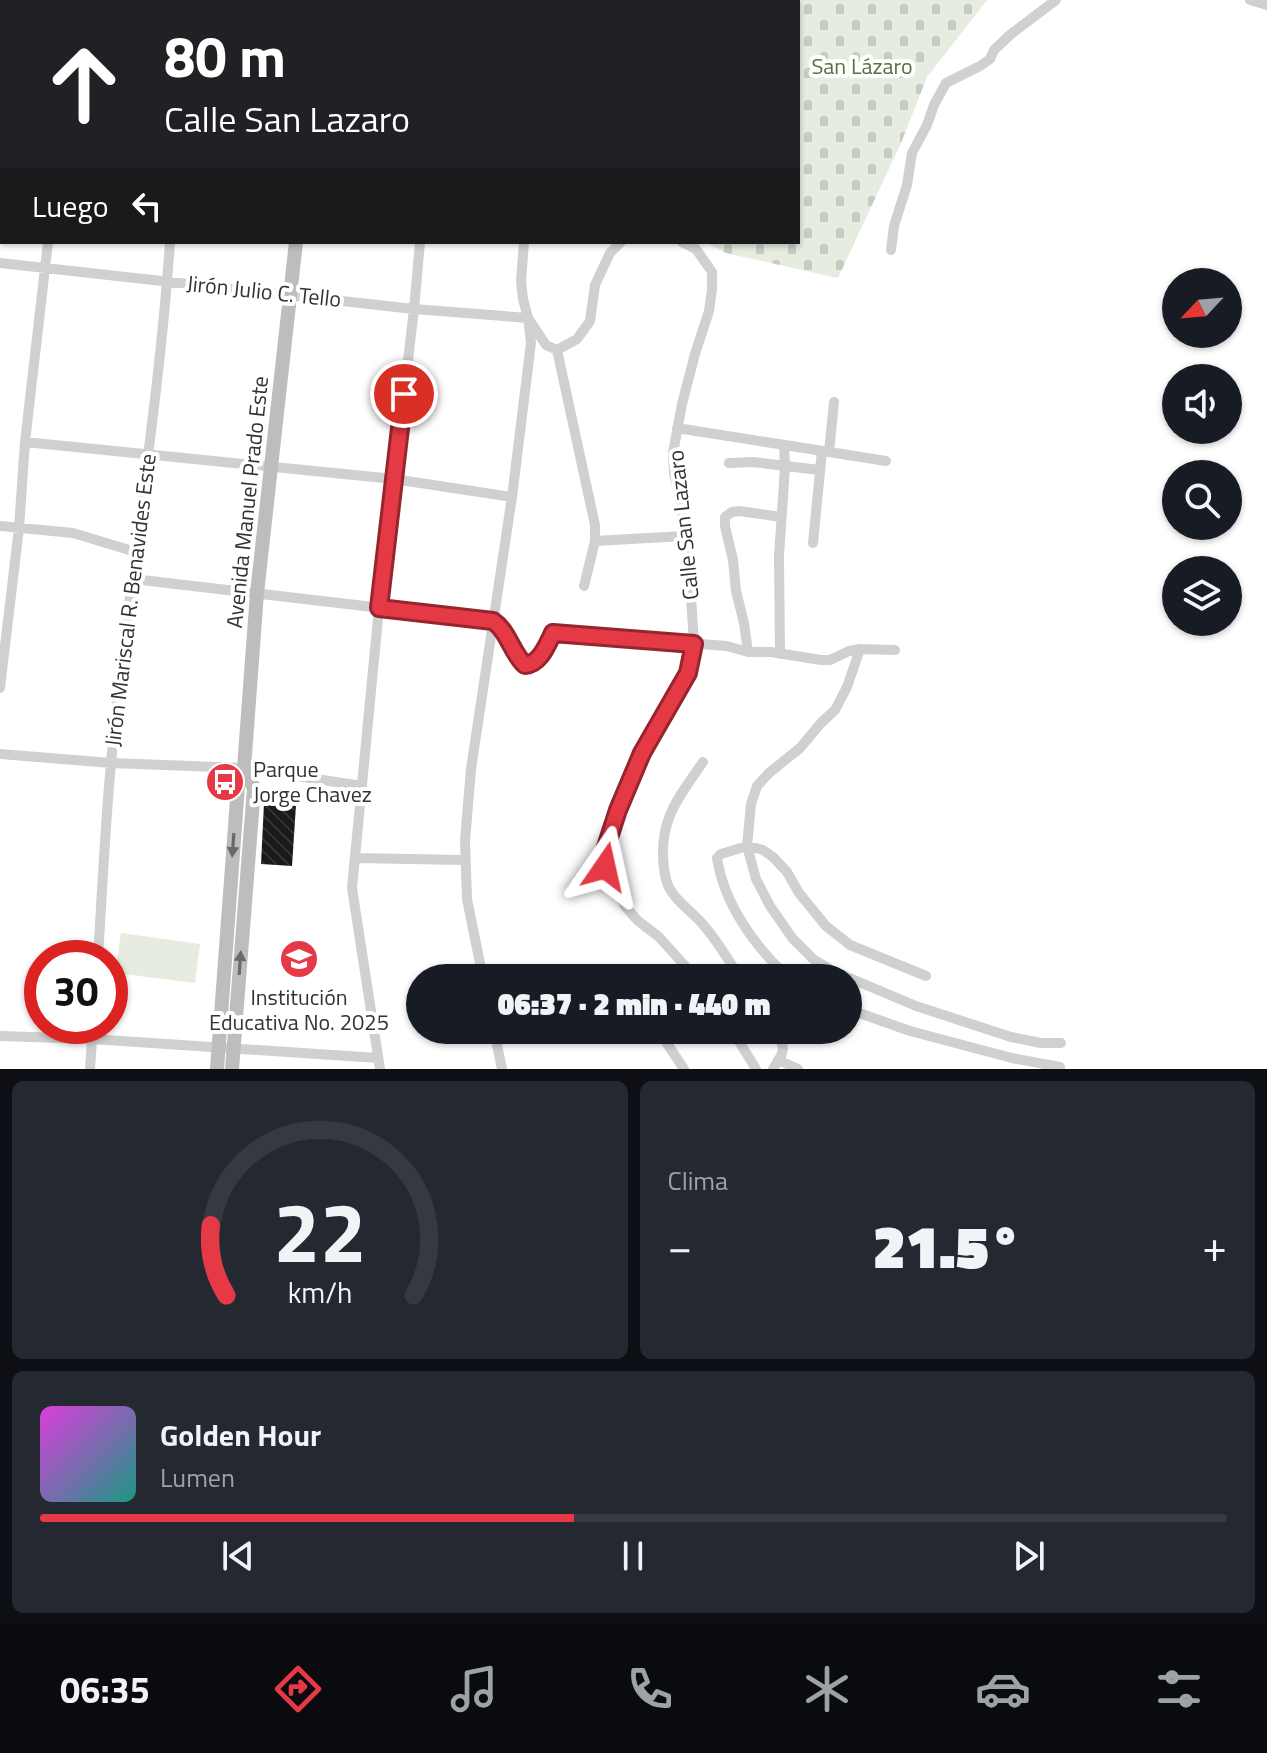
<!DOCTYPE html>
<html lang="es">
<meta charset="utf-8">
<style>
body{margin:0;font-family:"Titillium Web",sans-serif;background:#242831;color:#f1f3f6;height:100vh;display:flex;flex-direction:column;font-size:30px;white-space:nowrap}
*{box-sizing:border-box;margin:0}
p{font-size:26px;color:#9ea1a6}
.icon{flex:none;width:44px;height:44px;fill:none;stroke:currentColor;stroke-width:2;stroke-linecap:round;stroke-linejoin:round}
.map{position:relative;height:1069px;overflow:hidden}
.drawer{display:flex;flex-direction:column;gap:12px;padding:12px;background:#0d0f14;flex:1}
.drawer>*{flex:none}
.hud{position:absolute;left:0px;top:0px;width:800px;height:244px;box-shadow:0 2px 6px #0004;background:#202124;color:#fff;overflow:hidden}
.needle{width:52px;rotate:244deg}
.controls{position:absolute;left:1162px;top:268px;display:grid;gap:16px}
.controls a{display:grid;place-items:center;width:80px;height:80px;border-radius:50%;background:#171b24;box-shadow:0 2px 6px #0004;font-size:40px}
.speed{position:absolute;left:24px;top:940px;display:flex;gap:16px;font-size:40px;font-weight:700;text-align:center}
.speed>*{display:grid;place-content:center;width:104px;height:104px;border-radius:50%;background:#171b24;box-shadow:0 2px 6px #0004;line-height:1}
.speed .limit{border:12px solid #d22;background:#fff;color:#111}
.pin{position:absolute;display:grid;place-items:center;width:68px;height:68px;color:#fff;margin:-34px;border:4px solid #fff;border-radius:50%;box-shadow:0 2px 8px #0007}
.me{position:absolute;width:88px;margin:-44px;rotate:11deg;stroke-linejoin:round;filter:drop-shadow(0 0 6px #0008)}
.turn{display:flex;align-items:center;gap:28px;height:168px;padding:0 32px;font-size:36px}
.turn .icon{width:104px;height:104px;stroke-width:2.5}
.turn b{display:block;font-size:56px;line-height:68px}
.then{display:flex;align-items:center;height:76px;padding:0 32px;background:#0003;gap:16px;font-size:30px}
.big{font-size:60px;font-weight:800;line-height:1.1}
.drawer .card{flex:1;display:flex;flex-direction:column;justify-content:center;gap:12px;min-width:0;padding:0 28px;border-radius:12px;background:#242831}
.drawer .dial{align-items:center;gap:0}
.dial svg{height:208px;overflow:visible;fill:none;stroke:#363941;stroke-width:7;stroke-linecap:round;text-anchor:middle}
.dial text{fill:#f1f3f6;stroke:none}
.song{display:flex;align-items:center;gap:24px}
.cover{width:96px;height:96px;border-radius:12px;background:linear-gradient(135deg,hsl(300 70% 55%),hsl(170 70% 35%))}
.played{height:8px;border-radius:4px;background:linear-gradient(90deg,#e63946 45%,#363941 45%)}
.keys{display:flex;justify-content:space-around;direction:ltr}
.heat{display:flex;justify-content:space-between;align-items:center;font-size:44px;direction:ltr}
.drawer .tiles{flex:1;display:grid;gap:12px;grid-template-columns:1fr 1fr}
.card:last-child{grid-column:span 2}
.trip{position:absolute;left:406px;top:964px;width:456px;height:80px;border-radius:40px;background:#171b24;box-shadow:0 2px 6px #0004;font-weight:800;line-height:80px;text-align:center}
.tab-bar{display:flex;height:128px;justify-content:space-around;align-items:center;background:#090b0e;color:#9ea1a6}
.tab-bar .icon{width:56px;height:56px}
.tab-bar .on{color:#e63946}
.tab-bar b{font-size:36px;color:#f1f3f6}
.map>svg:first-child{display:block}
.cemetery{fill:url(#cemetery-stones)}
.garden{fill:#e6ecdf}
.building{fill:url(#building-back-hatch)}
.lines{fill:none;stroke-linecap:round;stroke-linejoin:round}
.street{stroke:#d0d0d0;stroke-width:10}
.secondary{stroke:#bdbdbd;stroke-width:14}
.oneway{fill:#6a6a6a}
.route-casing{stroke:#96252e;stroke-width:20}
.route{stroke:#e63946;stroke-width:14}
.labels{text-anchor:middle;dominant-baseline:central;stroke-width:8;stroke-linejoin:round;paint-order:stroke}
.park-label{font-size:22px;fill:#56703f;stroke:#fff}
.street-label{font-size:22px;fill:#333;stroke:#fff}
.poi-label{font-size:22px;fill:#333;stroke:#fff;text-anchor:start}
</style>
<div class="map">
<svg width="1267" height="1069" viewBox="0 0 1267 1069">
<defs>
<pattern id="cemetery-stones" width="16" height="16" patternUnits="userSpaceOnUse" patternTransform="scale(2)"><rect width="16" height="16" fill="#e6ecdf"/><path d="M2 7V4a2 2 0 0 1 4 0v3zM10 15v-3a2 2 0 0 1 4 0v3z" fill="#c6cbc0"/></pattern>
<pattern id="building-back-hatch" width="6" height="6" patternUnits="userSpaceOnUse" patternTransform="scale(2)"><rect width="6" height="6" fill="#1a1a1a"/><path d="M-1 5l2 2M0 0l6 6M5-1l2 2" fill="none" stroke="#333"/></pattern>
</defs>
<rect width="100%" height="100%" fill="#fff"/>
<path class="cemetery" d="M685,0H987L927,77L901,143L838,278L726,253L705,242H798V2H682Z"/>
<path class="garden" d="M121,933L200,944L195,983L115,973Z"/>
<path class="building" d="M264,803L296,805L292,866L261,864Z"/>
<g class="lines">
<path class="street" d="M284,0L301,2
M1250,0L1267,5
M75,2V0
M177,2V0
M195,2V0
M676,2L680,0
M0,45H2
M0,174H2
M682,242L696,249L712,272V289L709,311L695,354L682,404L673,453L674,474L683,509L682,522L689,565L694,644L688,673L642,753L618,810L604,853L605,867L625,906L637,920L659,937L696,978
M891,250L894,226L907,185L912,153L927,125L934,105L946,83L980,66L990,59L994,50L1011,34L1056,0
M0,263L414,309L528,318L546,345L557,350L577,339L590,321L595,285L610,253L621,242
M557,350L595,525V541L584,586
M677,428L886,461
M25,442L394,479L512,497
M829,452L834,402
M729,463L753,462L819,470
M0,526L73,533L136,552
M595,541L684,536
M813,543L822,451
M133,579L493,621C509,632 511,652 525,665C540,665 547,644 553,633L727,646L748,652H771L821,660H830L849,651L860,649L895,650
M860,649L847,687L835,710L821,723L800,748L769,773L757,786L751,804L747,846L756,879L770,906L793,939L813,959L833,971L916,1006L1011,1037L1041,1043H1061
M748,652L744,623L736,591L733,560L725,526V517L732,512L739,511L781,517
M780,654L779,556L785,467L784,445
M0,688L19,528L25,442L48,242
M0,754L111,763L244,768L362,786
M703,762C678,798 658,821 664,868C665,876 666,884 671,891C678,902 688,909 697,918C714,935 727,958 740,978
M355,858L464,860
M98,958C102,893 105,828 111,763C127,589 158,417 170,242
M619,975L621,978
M483,978L467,899L465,841L471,769L512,497L531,343L528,318L523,299L521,281L524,242
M789,978C755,947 724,904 717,858L721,854L747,846L763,850L773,857L787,872L799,893L826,926L850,945L926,976
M848,1009L910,1031L1012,1058L1060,1067
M494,1030L502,1069
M658,1030L684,1069
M732,1030L756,1069
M0,1036L92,1039L378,1058
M778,1060L798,1069
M90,1069L93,1026
M380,1069L352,888L379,608L414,309L420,242
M773,1069C785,1050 787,1050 774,1030"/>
<path class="secondary" d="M317,2L318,0
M217,1069L238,786L244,768L257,593L296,242
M232,1069L254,788L244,768"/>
</g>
<defs><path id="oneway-solid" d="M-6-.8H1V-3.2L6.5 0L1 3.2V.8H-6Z" transform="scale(2)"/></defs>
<g class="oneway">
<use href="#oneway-solid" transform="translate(233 845) rotate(94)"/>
<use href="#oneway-solid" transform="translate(240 963) rotate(-86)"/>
</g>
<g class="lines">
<defs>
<path id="route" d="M404,394L379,608L493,621C509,632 511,652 525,665C540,664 547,645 553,633L694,644L688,673L642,753L618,810L604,853L605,867"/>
</defs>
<use href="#route" class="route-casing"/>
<use href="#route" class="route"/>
</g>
<defs>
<symbol id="bus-disc" viewBox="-11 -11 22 22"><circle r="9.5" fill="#e63946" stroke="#fff"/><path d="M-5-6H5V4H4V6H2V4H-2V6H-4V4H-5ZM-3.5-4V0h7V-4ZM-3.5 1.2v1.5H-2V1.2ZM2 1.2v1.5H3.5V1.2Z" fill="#fff"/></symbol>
<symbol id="school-disc" viewBox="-11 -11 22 22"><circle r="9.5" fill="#e63946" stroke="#fff"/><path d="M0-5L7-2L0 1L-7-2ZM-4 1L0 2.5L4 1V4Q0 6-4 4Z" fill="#fff"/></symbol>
</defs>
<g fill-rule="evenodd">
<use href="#bus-disc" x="203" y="760" width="44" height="44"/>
<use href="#school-disc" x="277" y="937" width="44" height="44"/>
</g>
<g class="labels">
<g class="park-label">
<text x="862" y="66">San Lázaro</text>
</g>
<g class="street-label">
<text transform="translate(264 291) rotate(6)">Jirón Julio C. Tello</text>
<text transform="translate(247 502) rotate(-84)">Avenida Manuel Prado Este</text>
<text transform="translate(683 525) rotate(-96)">Calle San Lazaro</text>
<text transform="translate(130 600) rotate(-83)">Jirón Mariscal R. Benavides Este</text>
</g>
<g class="poi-label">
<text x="253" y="769">Parque<tspan x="253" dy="25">Jorge Chavez</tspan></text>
<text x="299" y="997" text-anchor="middle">Institución<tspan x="299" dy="25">Educativa No. 2025</tspan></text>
</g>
</g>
</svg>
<div class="controls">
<a><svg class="needle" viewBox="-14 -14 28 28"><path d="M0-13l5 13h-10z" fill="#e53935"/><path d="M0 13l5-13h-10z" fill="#9ea1a6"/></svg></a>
<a><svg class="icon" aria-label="sound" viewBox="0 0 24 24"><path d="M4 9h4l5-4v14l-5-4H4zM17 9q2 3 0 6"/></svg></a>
<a><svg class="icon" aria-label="search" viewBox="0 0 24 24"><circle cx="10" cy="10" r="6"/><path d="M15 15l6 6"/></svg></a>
<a><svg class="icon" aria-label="layers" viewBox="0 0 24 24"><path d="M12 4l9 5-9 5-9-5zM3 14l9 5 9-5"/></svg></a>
</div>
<div class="speed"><div class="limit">30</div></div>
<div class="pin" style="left:404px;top:394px;background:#d93025"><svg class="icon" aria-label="arrive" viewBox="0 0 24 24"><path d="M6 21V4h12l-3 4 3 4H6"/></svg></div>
<svg class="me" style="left:605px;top:867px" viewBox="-20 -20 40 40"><path d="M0-17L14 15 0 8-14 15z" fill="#e63946" stroke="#fff" stroke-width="4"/></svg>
<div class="trip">06:37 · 2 min · 440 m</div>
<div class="hud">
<div class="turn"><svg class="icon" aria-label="ahead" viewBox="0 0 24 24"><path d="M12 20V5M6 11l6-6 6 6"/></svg><div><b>80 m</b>Calle San Lazaro</div></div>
<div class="then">Luego<svg class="icon" aria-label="left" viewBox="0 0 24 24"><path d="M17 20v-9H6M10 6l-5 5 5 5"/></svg></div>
</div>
</div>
<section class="drawer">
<div class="tiles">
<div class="card dial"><svg viewBox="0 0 100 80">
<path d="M14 69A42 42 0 1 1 86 69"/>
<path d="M14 69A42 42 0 0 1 8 42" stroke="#e63946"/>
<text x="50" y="56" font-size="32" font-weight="700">22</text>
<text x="50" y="72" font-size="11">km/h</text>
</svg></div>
<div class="card"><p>Clima</p>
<div class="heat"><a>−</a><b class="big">21.5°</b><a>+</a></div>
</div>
<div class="card">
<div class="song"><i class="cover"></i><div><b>Golden Hour</b><p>Lumen</p></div></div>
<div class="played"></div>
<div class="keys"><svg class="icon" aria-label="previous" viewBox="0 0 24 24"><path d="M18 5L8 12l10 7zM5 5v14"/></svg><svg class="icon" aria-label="pause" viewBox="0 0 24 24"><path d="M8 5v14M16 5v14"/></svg><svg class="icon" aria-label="next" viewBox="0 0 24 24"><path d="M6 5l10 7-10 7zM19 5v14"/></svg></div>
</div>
</div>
</section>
<nav class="tab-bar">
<b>06:35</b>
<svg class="icon on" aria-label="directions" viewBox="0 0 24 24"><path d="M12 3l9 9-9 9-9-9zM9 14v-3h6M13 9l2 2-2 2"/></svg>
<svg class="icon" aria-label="music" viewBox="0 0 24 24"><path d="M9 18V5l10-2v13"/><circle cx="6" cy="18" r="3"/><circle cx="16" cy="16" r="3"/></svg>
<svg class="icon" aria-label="phone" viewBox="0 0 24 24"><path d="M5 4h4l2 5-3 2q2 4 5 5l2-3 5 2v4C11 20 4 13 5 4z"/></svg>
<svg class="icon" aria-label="climate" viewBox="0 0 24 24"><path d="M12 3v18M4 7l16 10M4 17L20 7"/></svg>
<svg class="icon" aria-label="car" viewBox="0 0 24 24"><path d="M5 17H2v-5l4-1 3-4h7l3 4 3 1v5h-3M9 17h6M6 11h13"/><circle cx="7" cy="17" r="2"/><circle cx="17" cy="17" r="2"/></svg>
<svg class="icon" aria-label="filters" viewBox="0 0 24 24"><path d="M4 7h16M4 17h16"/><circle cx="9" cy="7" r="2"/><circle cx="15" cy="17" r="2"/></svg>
</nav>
